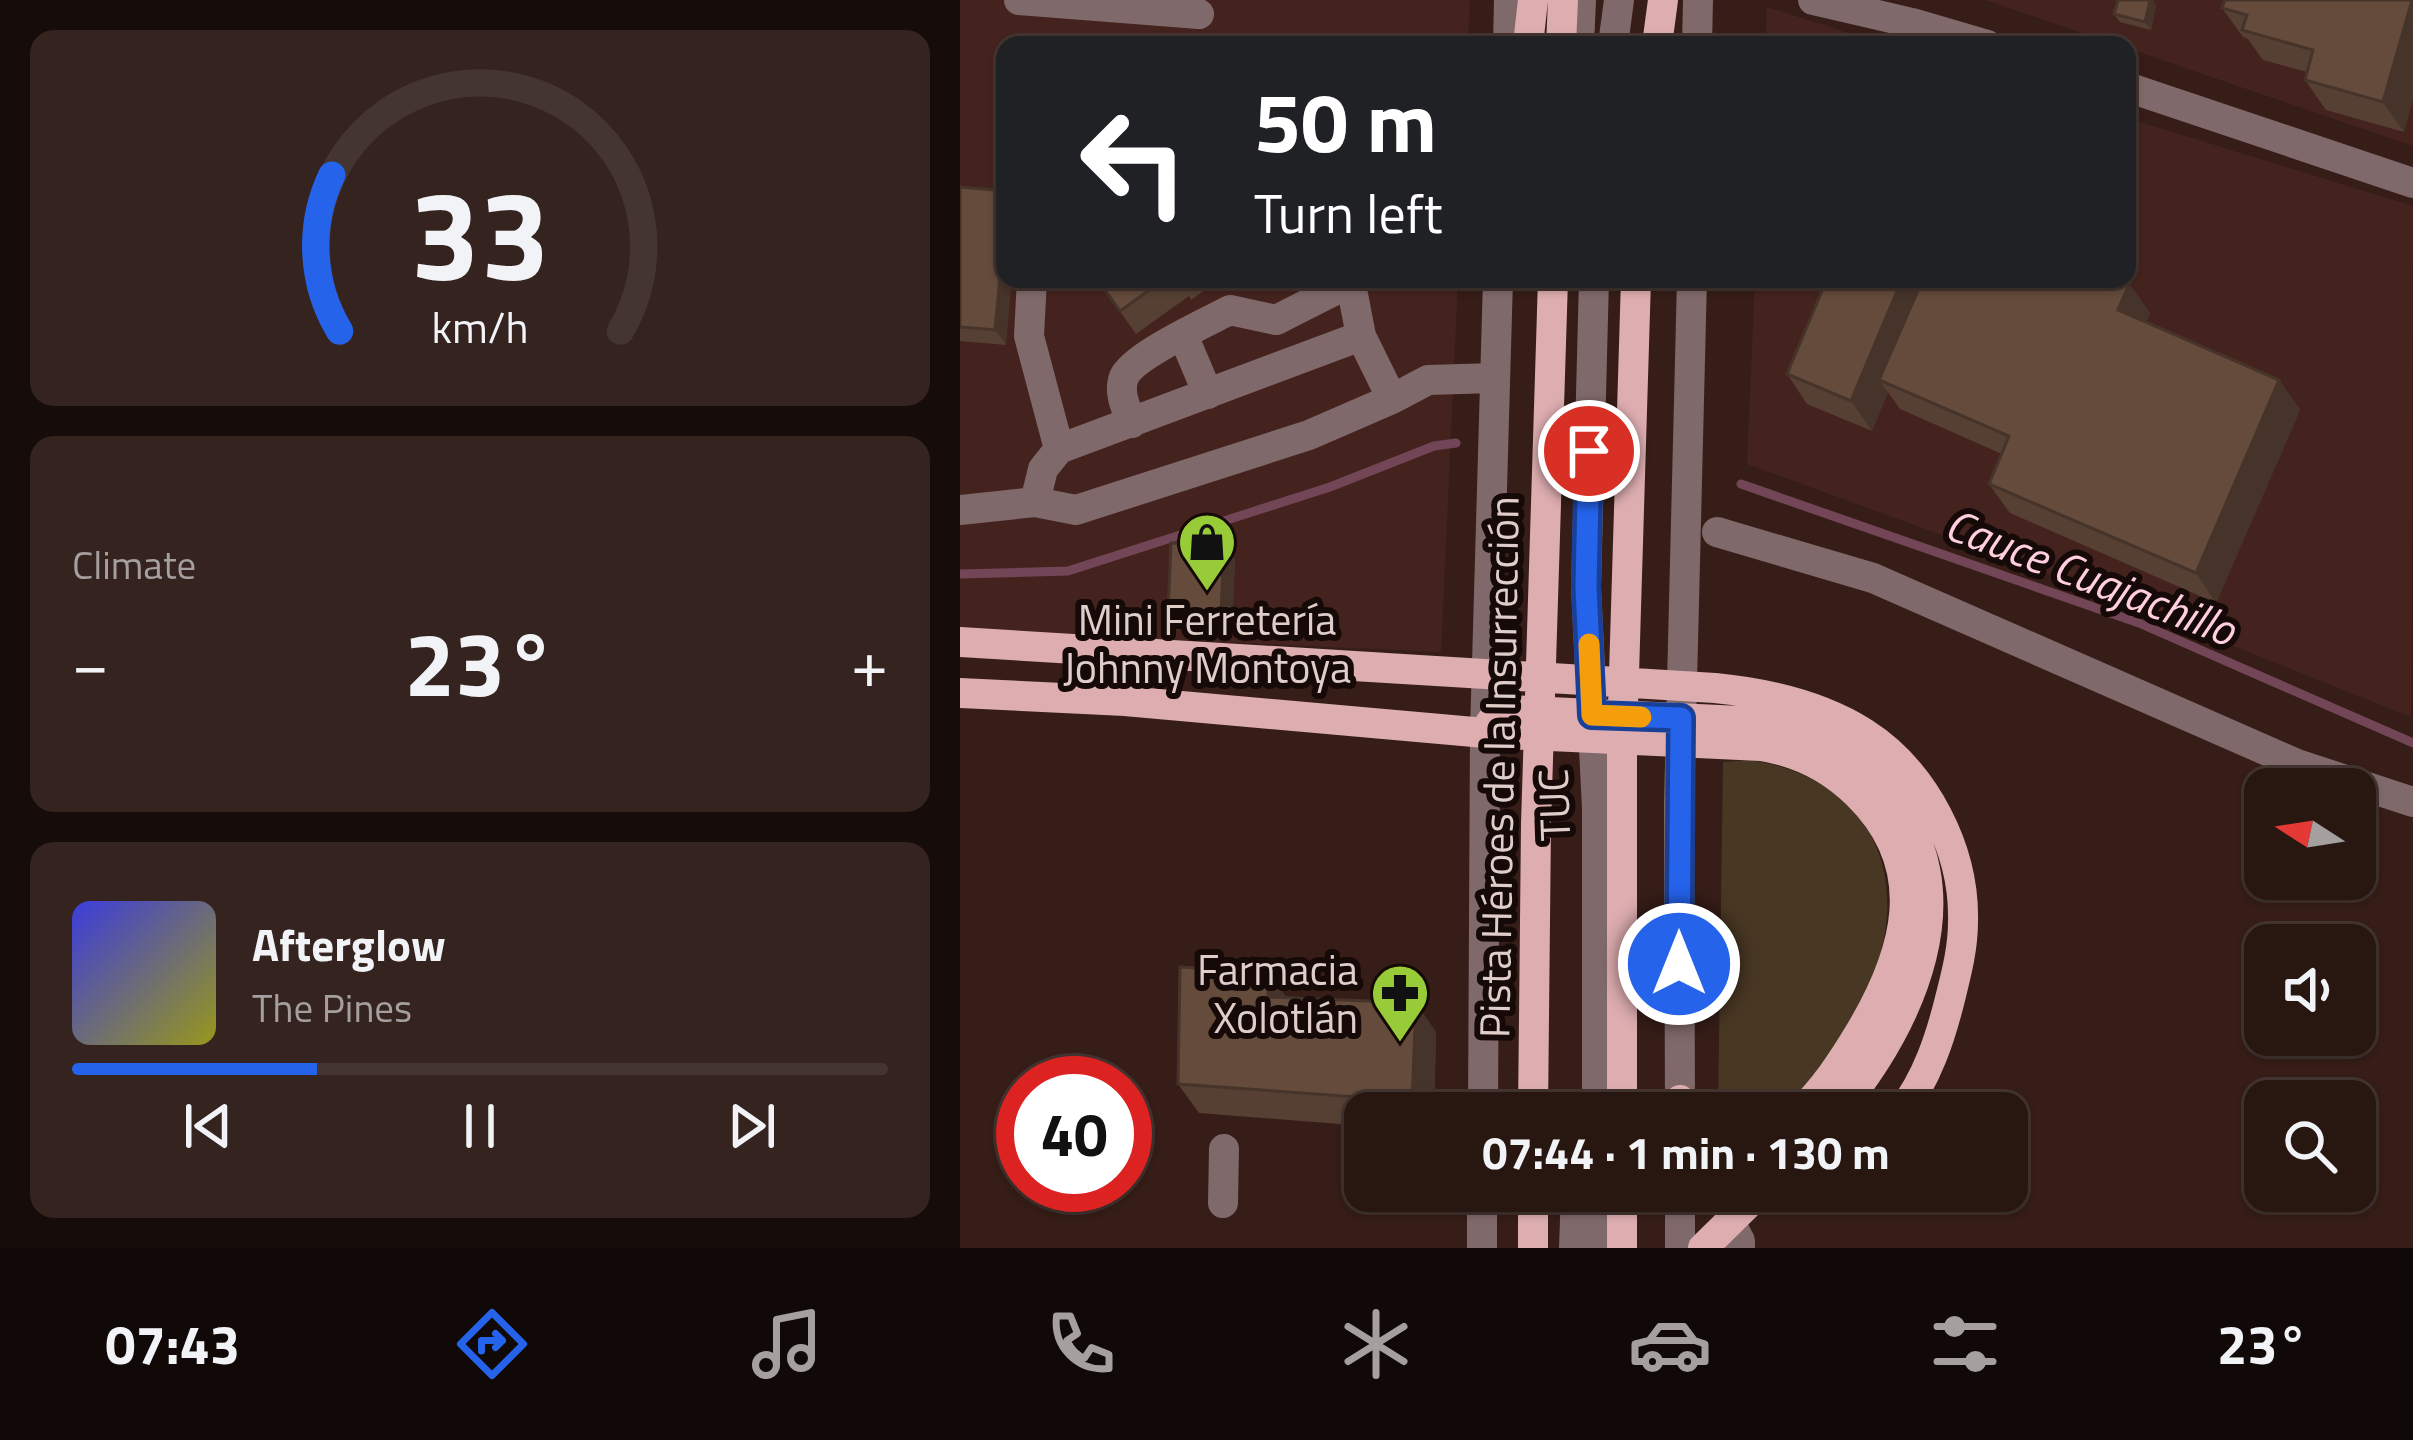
<!DOCTYPE html>
<meta charset="utf-8">
<style>
body{margin:0;font-family:"Titillium Web",sans-serif;background:#34231f;color:#f1f3f6;height:100vh;display:flex;flex-direction:column;font-size:45px;white-space:nowrap}
*{box-sizing:border-box;margin:0}
p{font-size:39px;color:#a59f9f}
.icon{flex:none;width:66px;height:66px;fill:none;stroke:currentColor;stroke-width:2;stroke-linecap:round;stroke-linejoin:round}
.map{position:relative;flex:1;overflow:hidden}
.side{display:flex;flex-direction:column;gap:30px;padding:30px;background:#160c09;width:960px}
.side>*{flex:none}
.hud{position:absolute;left:36px;top:36px;width:1140px;height:252px;border-radius:24px;box-shadow:0 3px 9px #0004,0 0 0 3px #443531;background:#202124;color:#fff;overflow:hidden}
.needle{width:78px;rotate:282deg}
.controls{position:absolute;left:1284px;top:768px;display:grid;gap:24px}
.controls a{display:grid;place-items:center;width:132px;height:132px;border-radius:24px;background:#281611;box-shadow:0 3px 9px #0004,0 0 0 3px #443531;font-size:60px}
.speed{position:absolute;left:36px;top:1056px;display:flex;gap:24px;font-size:60px;font-weight:700;text-align:center}
.speed>*{display:grid;place-content:center;width:156px;height:156px;border-radius:50%;background:#281611;box-shadow:0 3px 9px #0004,0 0 0 3px #443531;line-height:1}
.speed .limit{border:18px solid #d22;background:#fff;color:#111}
.pin{position:absolute;display:grid;place-items:center;width:102px;height:102px;color:#fff;margin:-51px;border:6px solid #fff;border-radius:50%;box-shadow:0 3px 12px #0007}
.me{position:absolute;width:132px;margin:-66px;rotate:0deg;stroke-linejoin:round;filter:drop-shadow(0 0 9px #0008)}
.turn{display:flex;align-items:center;gap:42px;height:252px;padding:0 60px;font-size:54px}
.turn .icon{width:156px;height:156px;stroke-width:2.5}
.turn b{display:block;font-size:84px;line-height:102px}
.big{font-size:90px;font-weight:700;line-height:1.1}
.side .widget{flex:1;display:flex;flex-direction:column;justify-content:center;gap:18px;min-width:0;padding:0 42px;border-radius:24px;background:#34231f}
.side .dial{align-items:center;gap:0}
.dial svg{height:312px;overflow:visible;fill:none;stroke:#443531;stroke-width:7;stroke-linecap:round;text-anchor:middle}
.dial text{fill:#f1f3f6;stroke:none}
.song{display:flex;align-items:center;gap:36px}
.cover{width:144px;height:144px;border-radius:18px;background:linear-gradient(135deg,hsl(240 70% 55%),hsl(60 70% 35%))}
.played{height:12px;border-radius:6px;background:linear-gradient(90deg,#2563eb 30%,#443531 30%)}
.keys{display:flex;justify-content:space-around;direction:ltr}
.heat{display:flex;justify-content:space-between;align-items:center;font-size:66px;direction:ltr}
.trip{position:absolute;left:384px;top:1092px;width:684px;height:120px;border-radius:24px;background:#281611;box-shadow:0 3px 9px #0004,0 0 0 3px #443531;font-weight:700;line-height:120px;text-align:center}
.tabs{display:flex;height:192px;justify-content:space-around;align-items:center;background:#100907;color:#a59f9f}
.tabs .icon{width:84px;height:84px}
.tabs .current{color:#2563eb}
.tabs b{font-size:54px;color:#f1f3f6}
main{display:flex;flex:1;min-height:0}
.map>svg:first-child{display:block}
.built{fill:#44231e}
.green{fill:#483723}
.lines{fill:none;stroke-linecap:round;stroke-linejoin:round}
.stream{stroke:#734657;stroke-width:9}
.minor{stroke:#80696a;stroke-width:30}
.major{stroke:#ddadb0;stroke-width:30}
.wall{fill:#564034}
.shaded-wall{fill:#46342a}
.building{fill:#644b3c;stroke:#46342a;stroke-width:3}
.route-casing{stroke:#184099;stroke-width:30}
.route{stroke:#2563eb;stroke-width:21}
.slow{stroke:#f59e0b;stroke-width:21}
.labels{text-anchor:middle;dominant-baseline:central;stroke-width:12;stroke-linejoin:round;paint-order:stroke}
.poi-label{font-size:42px;fill:#dfcdc9;stroke:#160a08}
.street-label{font-size:42px;fill:#dfcdc9;stroke:#160a08}
.water-label{font-size:45px;font-style:italic;fill:#ffcfdf;stroke:#160a08}
</style>
<main>
<section class="side">
<div class="widget dial"><svg viewBox="0 0 100 80">
<path d="M14 69A42 42 0 1 1 86 69"/>
<path d="M14 69A42 42 0 0 1 12 29" stroke="#2563eb"/>
<text x="50" y="56" font-size="32" font-weight="700">33</text>
<text x="50" y="72" font-size="11">km/h</text>
</svg></div>
<div class="widget"><p>Climate</p>
<div class="heat"><a>−</a><b class="big">23°</b><a>+</a></div>
</div>
<div class="widget">
<div class="song"><i class="cover"></i><div><b>Afterglow</b><p>The Pines</p></div></div>
<div class="played"></div>
<div class="keys"><svg class="icon" aria-label="previous" viewBox="0 0 24 24"><path d="M18 5L8 12l10 7zM5 5v14"/></svg><svg class="icon" aria-label="pause" viewBox="0 0 24 24"><path d="M8 5v14M16 5v14"/></svg><svg class="icon" aria-label="next" viewBox="0 0 24 24"><path d="M6 5l10 7-10 7zM19 5v14"/></svg></div>
</div>
</section>
<div class="map">
<svg width="1453" height="1248" viewBox="0 0 1453 1248">
<rect width="100%" height="100%" fill="#361d17"/>
<path class="built" d="M0,0H510L508,45H45V279H498L481,652L0,630Z
M1026,0H1453V146L1167,48V45H1157Z
M807,7L927,45H805Z
M1167,118L1453,206L1451,717L1149,596L787,464L795,279H1167Z"/>
<path class="green" d="M790,760C897,776 949,856 919,960C913,983 899,1006 887,1027C869,1058 846,1090 818,1113H758L763,762Z"/>
<g class="lines">
<path class="stream" d="M781,484L1179,623L1453,743
M0,574L108,571L370,487L474,446L496,443"/>
<path class="minor" d="M59,0L239,14
M853,0L952,23L1027,45
M548,45L549,0
M619,45L621,0
M653,45L659,0
M737,45L738,0
M1167,87L1453,183
M72,279L69,336L99,449
M390,279L401,336L432,399
M634,279L626,587L637,809V1113
M223,335L248,394
M172,423C166,409 158,392 164,377C173,356 247,322 270,310L316,320L391,282
M75,502L83,469L99,449L401,336
M0,510L75,502L116,510L349,435L432,399L468,380L534,378
M757,532L913,578L1337,764L1453,802
M523,1113L525,733L538,279
M720,1113L719,804L732,279
M720,1191V1248
M263,1203L264,1149
M769,1220L780,1241V1248
M522,1248V1191
M614,1248L616,1191
M636,1248V1191"/>
<path class="major" d="M568,45L573,0
M601,45L603,0
M697,45L703,0
M0,642L755,688C806,693 860,705 904,733C965,772 1005,850 1003,922C1003,947 997,971 991,995C981,1036 967,1080 940,1113
M0,693L165,701L525,733L801,746C839,752 871,768 898,795C972,868 947,953 900,1032C882,1062 864,1089 839,1113
M525,733C531,719 536,714 550,710L780,721C837,728 886,746 925,790C1014,891 950,1024 877,1113
M720,1100L731,1113
M573,1113L576,824L593,279
M662,1113V740L676,279
M573,1191V1248
M662,1191V1248
M743,1248L801,1191"/>
</g>
<path class="wall" d="M1453,0L1444,132L1366,110L1345,80L1347,72L1303,60L1288,39L1283,37L1262,8Z
M1196,5L1191,30L1160,22L1154,14Z
M0,187L46,345L0,341Z
M137,279H260L231,300L229,296L176,334Z
M1169,284L1190,313L1186,322L1319,380L1340,410L1256,603L1050,513L1029,484L1042,454L940,409L928,392L912,431L847,404L827,374Z
M264,545L275,560L272,628L219,625L208,610Z
M326,997L476,1032L474,1113H405V1126L239,1113L218,1084Z"/>
<path class="shaded-wall" d="M1190,0H1193L1196,5L1191,30L1185,22Z
M1453,0V100L1444,132L1423,102Z
M45,225V279H52L46,345L35,330Z
M942,279H975L919,380L928,392L912,431L891,401Z
M1169,284L1190,313L1179,340L1158,310Z
M1319,380L1340,410L1256,603L1236,573Z
M264,545L275,560L272,628L261,613Z
M309,972L329,1001L308,997Z
M456,1003L476,1032L474,1113H461L452,1101Z"/>
<path class="building" d="M1158,0H1190L1185,22L1154,14Z
M1265,0H1452L1423,102L1345,80L1353,50L1282,30L1287,15L1262,8Z
M0,187L45,191V225L35,330L0,327Z
M137,279H205L160,311Z
M867,279H942L891,401L827,374Z
M963,279H1158L1169,284L1158,310L1319,380L1236,573L1029,484L1049,436L919,380Z
M211,543L264,545L261,613L208,610Z
M220,967L309,972L308,997L456,1003L452,1101L218,1084Z"/>
<g class="lines">
<defs>
<path id="route" d="M629,451L626,587L632,715L721,718L719,964"/>
</defs>
<use href="#route" class="route-casing"/>
<use href="#route" class="route"/>
<path class="slow" d="M629,644L632,715L681,717"/>
</g>
<defs>
<symbol id="shop-pin" viewBox="-11 -11 22 30"><path d="M0 17L-7.5 6A9.5 9.5 0 1 1 7.5 6Z" fill="#97cb38" stroke="#160a08"/><path d="M-5-2.5h2.3a2.7 3.5 0 0 1 5.4 0H5L5.5 6h-11ZM-1.5-2.5h3a1.5 2.3 0 0 0-3 0Z" fill="#111"/></symbol>
<symbol id="pharmacy-pin" viewBox="-11 -11 22 30"><path d="M0 17L-7.5 6A9.5 9.5 0 1 1 7.5 6Z" fill="#97cb38" stroke="#160a08"/><path d="M-2-6h4v4h4v4h-4v4h-4v-4h-4v-4h4Z" fill="#111"/></symbol>
</defs>
<g fill-rule="evenodd">
<use href="#shop-pin" x="214" y="509" width="66" height="90"/>
<use href="#pharmacy-pin" x="407" y="960" width="66" height="90"/>
</g>
<g class="labels">
<g class="poi-label">
<text x="247" y="619">Mini Ferretería<tspan x="247" dy="48">Johnny Montoya</tspan></text>
<text x="398" y="969" text-anchor="end">Farmacia<tspan x="398" dy="48">Xolotlán</tspan></text>
</g>
<g class="street-label">
<text transform="translate(538 767) rotate(-89)">Pista Héroes de la Insurrección</text>
<text transform="translate(593 805) rotate(-92)">TUC</text>
</g>
<g class="water-label">
<text transform="translate(1131 576) rotate(21)">Cauce Cuajachillo</text>
</g>
</g>
</svg>
<div class="controls">
<a><svg class="needle" viewBox="-14 -14 28 28"><path d="M0-13l5 13h-10z" fill="#e53935"/><path d="M0 13l5-13h-10z" fill="#a59f9f"/></svg></a>
<a><svg class="icon" aria-label="sound" viewBox="0 0 24 24"><path d="M4 9h4l5-4v14l-5-4H4zM17 9q2 3 0 6"/></svg></a>
<a><svg class="icon" aria-label="search" viewBox="0 0 24 24"><circle cx="10" cy="10" r="6"/><path d="M15 15l6 6"/></svg></a>
</div>
<div class="speed"><div class="limit">40</div></div>
<div class="pin" style="left:629px;top:451px;background:#d93025"><svg class="icon" aria-label="arrive" viewBox="0 0 24 24"><path d="M6 21V4h12l-3 4 3 4H6"/></svg></div>
<svg class="me" style="left:719px;top:964px" viewBox="-20 -20 40 40"><circle r="17" fill="#2563eb" stroke="#fff" stroke-width="3"/><path d="M0-11L8 9 0 5-8 9z" fill="#fff"/></svg>
<div class="trip">07:44 · 1 min · 130 m</div>
<div class="hud">
<div class="turn"><svg class="icon" aria-label="left" viewBox="0 0 24 24"><path d="M17 20v-9H6M10 6l-5 5 5 5"/></svg><div><b>50 m</b>Turn left</div></div>
</div>
</div>
</main>
<nav class="tabs">
<b>07:43</b>
<svg class="icon current" aria-label="directions" viewBox="0 0 24 24"><path d="M12 3l9 9-9 9-9-9zM9 14v-3h6M13 9l2 2-2 2"/></svg>
<svg class="icon" aria-label="music" viewBox="0 0 24 24"><path d="M9 18V5l10-2v13"/><circle cx="6" cy="18" r="3"/><circle cx="16" cy="16" r="3"/></svg>
<svg class="icon" aria-label="phone" viewBox="0 0 24 24"><path d="M5 4h4l2 5-3 2q2 4 5 5l2-3 5 2v4C11 20 4 13 5 4z"/></svg>
<svg class="icon" aria-label="climate" viewBox="0 0 24 24"><path d="M12 3v18M4 7l16 10M4 17L20 7"/></svg>
<svg class="icon" aria-label="car" viewBox="0 0 24 24"><path d="M5 17H2v-5l4-1 3-4h7l3 4 3 1v5h-3M9 17h6M6 11h13"/><circle cx="7" cy="17" r="2"/><circle cx="17" cy="17" r="2"/></svg>
<svg class="icon" aria-label="filters" viewBox="0 0 24 24"><path d="M4 7h16M4 17h16"/><circle cx="9" cy="7" r="2"/><circle cx="15" cy="17" r="2"/></svg>
<b>23°</b>
</nav>
